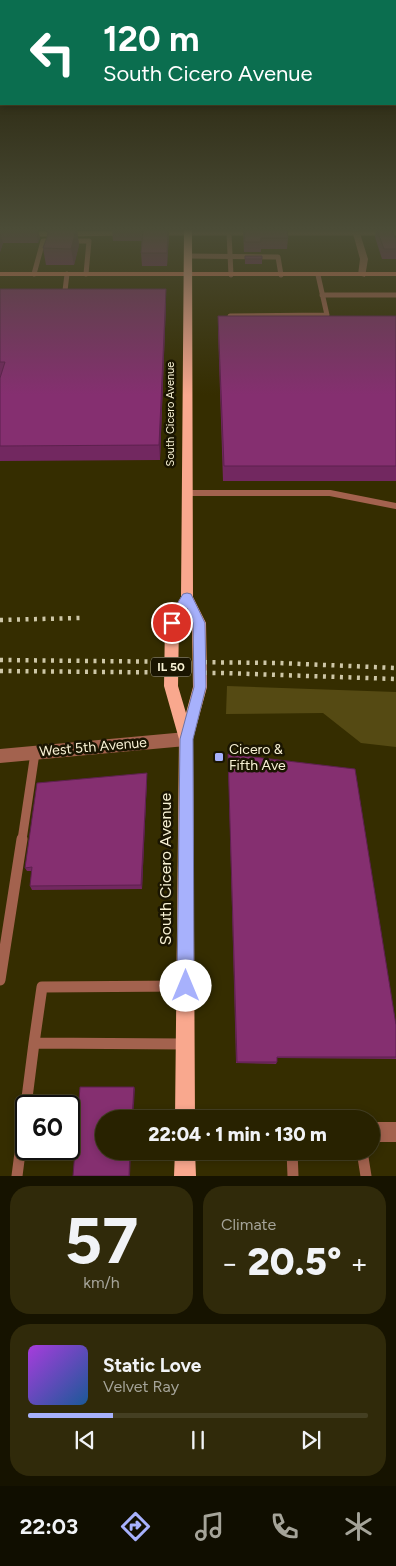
<!DOCTYPE html>
<meta charset="utf-8">
<style>
body{margin:0;font-family:Figtree,sans-serif;background:#302a0a;color:#f1f3f6;height:100vh;display:flex;flex-direction:column;font-size:19px;white-space:nowrap}
*{box-sizing:border-box;margin:0}
p{font-size:16px;color:#a5a499}
.icon{flex:none;width:28px;height:28px;fill:none;stroke:currentColor;stroke-width:2;stroke-linecap:round;stroke-linejoin:round}
.map{position:relative;height:1176px;overflow:hidden}
.details{display:flex;flex-direction:column;gap:10px;padding:10px;background:#161300;flex:1}
.details>*{flex:none}
.guide{position:absolute;left:0px;top:0px;width:396px;height:105px;box-shadow:0 2px 8px #0003,0 0 0 1px #443f22;background:#0b6e4f;color:#fff;overflow:hidden}
.speed{position:absolute;left:15px;top:1095px;display:flex;gap:10px;font-size:25px;font-weight:700;text-align:center}
.speed>*{display:grid;place-content:center;width:65px;height:65px;border-radius:50%;background:#282200;box-shadow:0 2px 8px #0003,0 0 0 1px #443f22;line-height:1}
.speed .limit{border:2px solid #111;border-radius:8px;background:#fff;color:#111}
.pin{position:absolute;display:grid;place-items:center;width:42px;height:42px;color:#fff;margin:-21px;border:2px solid #fff;border-radius:50%;box-shadow:0 1px 5px #0007}
.me{position:absolute;width:55px;margin:-28px;rotate:0deg;stroke-linejoin:round;filter:drop-shadow(0 0 4px #0008)}
.turn{display:flex;align-items:center;gap:18px;height:105px;padding:0 20px;font-size:22px}
.turn .icon{width:65px;height:65px;stroke-width:2.5}
.turn b{display:block;font-size:35px;line-height:42px}
.big{font-size:38px;font-weight:800;line-height:1.1}
.details .tile{flex:1;display:flex;flex-direction:column;justify-content:center;gap:8px;min-width:0;padding:0 18px;border-radius:20px;background:#302a0a}
.details .dial{align-items:center;gap:0}
.dial b{font-size:65px;line-height:1}
.song{display:flex;align-items:center;gap:15px}
.cover{width:60px;height:60px;border-radius:8px;background:linear-gradient(135deg,hsl(280 70% 55%),hsl(210 70% 35%))}
.played{height:5px;border-radius:2px;background:linear-gradient(90deg,#a7b1fc 25%,#443f22 25%)}
.keys{display:flex;justify-content:space-around;direction:ltr}
.heat{display:flex;justify-content:space-between;align-items:center;font-size:28px;direction:ltr}
.details .tiles{flex:1;display:grid;gap:10px;grid-template-columns:1fr 1fr}
.tile:last-child{grid-column:span 2}
.trip{position:absolute;left:95px;top:1110px;width:285px;height:50px;border-radius:25px;background:#282200;box-shadow:0 2px 8px #0003,0 0 0 1px #443f22;font-weight:800;line-height:50px;text-align:center}
.tabs{display:flex;height:80px;justify-content:space-around;align-items:center;background:#100e00;color:#a5a499}
.tabs .icon{width:35px;height:35px}
.tabs .active{color:#a7b1fc}
.tabs b{font-size:22px;color:#f1f3f6}
.map>svg:first-child{display:block}
.green{fill:#554a13}
.lines{fill:none;stroke-linecap:round;stroke-linejoin:round}
.service-far3{stroke:#a3624e;stroke-width:5}
.service-far2{stroke:#a3624e;stroke-width:6}
.service-far1{stroke:#a3624e;stroke-width:9}
.service{stroke:#a3624e;stroke-width:11}
.minor{fill:#a3624e;fill-rule:evenodd}
.tertiary{fill:#a3624e;fill-rule:evenodd}
.secondary{fill:#e67e5d;fill-rule:evenodd}
.primary{fill:#f9a88e;fill-rule:evenodd}
.rail{stroke:#cec7a7;stroke-width:4.5;stroke-dasharray:3 5.5;stroke-linecap:butt}
.wall{fill:#722860}
.shaded-wall{fill:#5d214e}
.building{fill:#852f70;stroke:#5d214e}
.route{fill:#a7b1fc;stroke:#6d73a4}
.poi-dot{fill:#a7b1fc;stroke:#1a1501;stroke-width:2}
.labels{text-anchor:middle;dominant-baseline:central;stroke-width:5;stroke-linejoin:round;paint-order:stroke}
.far-street-label{font-size:11px;fill:#f9f3d6;stroke:#1a1501}
.shield{fill:#1a1501;stroke:#b6b096;stroke-width:1}
.shield-label{font-size:12px;font-weight:bold;fill:#f9f3d6}
.street-label{font-size:14px;fill:#f9f3d6;stroke:#1a1501}
.poi-label{font-size:14px;fill:#f9f3d6;stroke:#1a1501;text-anchor:start}
.near-street-label{font-size:16px;fill:#f9f3d6;stroke:#1a1501}
</style>
<div class="map">
<svg width="396" height="1176" viewBox="0 0 396 1176">
<rect width="100%" height="100%" fill="#352d00"/>
<path class="green" d="M227,686L396,692V747L361,743L323,713L226,714Z"/>
<g class="lines">
<path class="service-far3" d="M159,233H253
M229,233L231,275
M277,233H396
M29,234H55
M67,234L123,233
M70,241H89L86,274
M188,256L278,257L281,275
M34,274L43,241H56
M322,295H396
M64,299L67,274
M230,316L327,315L318,275"/>
<path class="service-far2" d="M187,493H330L396,506"/>
<path class="service-far1" d="M22,840L35,753"/>
<path class="service" d="M0,980L22,839
M34,1043L42,987L186,986
M292,1151L293,1176
M362,1151L366,1176
M17,1176L34,1043L185,1044"/>
<path class="minor" d="M352,230H359L368,259L365,277L358,275L360,259Z
M371,1122H396V1142H371Z"/>
<path class="tertiary" d="M186,732L191,734L193,739L191,744L186,746L0,763V749Z"/>
<path class="secondary" d="M0,272H396V276H0Z"/>
<path class="primary" d="M184,230H192L193,597L206,623L207,687L193,739L195,1119H175L179,739L164,686L165,623L181,597ZM186,609L192,623L193,687L186,713L178,686L179,623Z
M175,1151H195L196,1176H174Z"/>
<path class="rail" d="M0,620L80,618
M0,660L279,663L396,668
M0,671L223,673L396,679"/>
</g>
<path class="wall" d="M0,230H38L40,238L38,243H3L0,252Z
M47,230H77L79,245L74,265H46L43,248L47,237Z
M112,230H169L167,266H142L141,253L142,241H113Z
M243,230H287L288,238L287,249H261V252H244Z
M376,230H392L396,240V259H382L375,237Z
M245,256L262,259V264H245Z
M0,289L166,303L160,460L0,461Z
M218,316H396V481H223L218,331Z
M228,754L396,1025V1059L277,1058V1062L276,1064L236,1063Z
M147,777L142,889L32,890L30,886L32,871H27L25,868Z"/>
<path class="shaded-wall" d="M36,230H38L40,238L38,243Z
M76,230H77L79,245L74,265L71,249Z
M168,230L169,238L167,266V253Z
M0,231L3,243L0,252Z
M166,289V303L160,460L159,445Z
M147,773V777L142,889L141,885Z
M134,1087L135,1089L133,1119H132Z
M130,1151H131L130,1176H129Z"/>
<path class="building" d="M47,230H76L71,249L43,248L49,232H46Z
M143,230H168L167,253H141Z
M244,230H287L288,238H261V242H245Z
M377,230H392L396,240V249H384Z
M245,256H262V259H245Z
M0,289H166L159,445L0,446V378L5,362H0Z
M218,316H396V466H224Z
M228,754L355,769L396,1025V1057H277V1062H237Z
M147,773L141,885L30,886L32,867L25,868L37,783Z
M80,1087H134L132,1119H104V1151H130L129,1176H73Z"/>
<linearGradient id="sky" x2="0" y2="1"><stop stop-color="#1d1900"/><stop offset="0.58" stop-color="#4b4c37"/><stop offset="1" stop-color="#4b4c37" stop-opacity="0"/></linearGradient>
<rect width="396" height="395" fill="url(#sky)"/>
<path class="route" d="M187,593L191,594L205,623L206,687L193,739L194,986L191,992L186,994L180,992L177,986L180,739L194,687L193,623L187,608L176,626H168L166,623L183,594Z"/>
<rect class="poi-dot" x="214" y="752" width="10" height="10" rx="2.5"/>
<g class="labels">
<g class="far-street-label">
<text transform="translate(170 414) rotate(-90)">South Cicero Avenue</text>
</g>
<rect class="shield" x="151" y="657.5" width="40" height="19" rx="4"/>
<g class="shield-label">
<text x="171" y="667">IL 50</text>
</g>
<g class="street-label">
<text transform="translate(93 747) rotate(-5)">West 5th Avenue</text>
</g>
<g class="poi-label">
<text x="229" y="749">Cicero &amp;<tspan x="229" dy="16">Fifth Ave</tspan></text>
</g>
<g class="near-street-label">
<text transform="translate(165 869) rotate(-90)">South Cicero Avenue</text>
</g>
</g>
</svg>
<div class="speed"><div class="limit">60</div></div>
<div class="pin" style="left:172px;top:623px;background:#d93025"><svg class="icon" aria-label="arrive" viewBox="0 0 24 24"><path d="M6 21V4h12l-3 4 3 4H6"/></svg></div>
<svg class="me" style="left:186px;top:986px" viewBox="-20 -20 40 40"><circle r="19" fill="#fff"/><path d="M0-13L10 11 0 6-10 11z" fill="#a7b1fc"/></svg>
<div class="trip">22:04 · 1 min · 130 m</div>
<div class="guide">
<div class="turn"><svg class="icon" aria-label="left" viewBox="0 0 24 24"><path d="M17 20v-9H6M10 6l-5 5 5 5"/></svg><div><b>120 m</b>South Cicero Avenue</div></div>
</div>
</div>
<section class="details">
<div class="tiles">
<div class="tile dial"><b>57</b><p>km/h</p></div>
<div class="tile"><p>Climate</p>
<div class="heat"><a>−</a><b class="big">20.5°</b><a>+</a></div>
</div>
<div class="tile">
<div class="song"><i class="cover"></i><div><b>Static Love</b><p>Velvet Ray</p></div></div>
<div class="played"></div>
<div class="keys"><svg class="icon" aria-label="previous" viewBox="0 0 24 24"><path d="M18 5L8 12l10 7zM5 5v14"/></svg><svg class="icon" aria-label="pause" viewBox="0 0 24 24"><path d="M8 5v14M16 5v14"/></svg><svg class="icon" aria-label="next" viewBox="0 0 24 24"><path d="M6 5l10 7-10 7zM19 5v14"/></svg></div>
</div>
</div>
</section>
<nav class="tabs">
<b>22:03</b>
<svg class="icon active" aria-label="directions" viewBox="0 0 24 24"><path d="M12 3l9 9-9 9-9-9zM9 14v-3h6M13 9l2 2-2 2"/></svg>
<svg class="icon" aria-label="music" viewBox="0 0 24 24"><path d="M9 18V5l10-2v13"/><circle cx="6" cy="18" r="3"/><circle cx="16" cy="16" r="3"/></svg>
<svg class="icon" aria-label="phone" viewBox="0 0 24 24"><path d="M5 4h4l2 5-3 2q2 4 5 5l2-3 5 2v4C11 20 4 13 5 4z"/></svg>
<svg class="icon" aria-label="climate" viewBox="0 0 24 24"><path d="M12 3v18M4 7l16 10M4 17L20 7"/></svg>
</nav>
